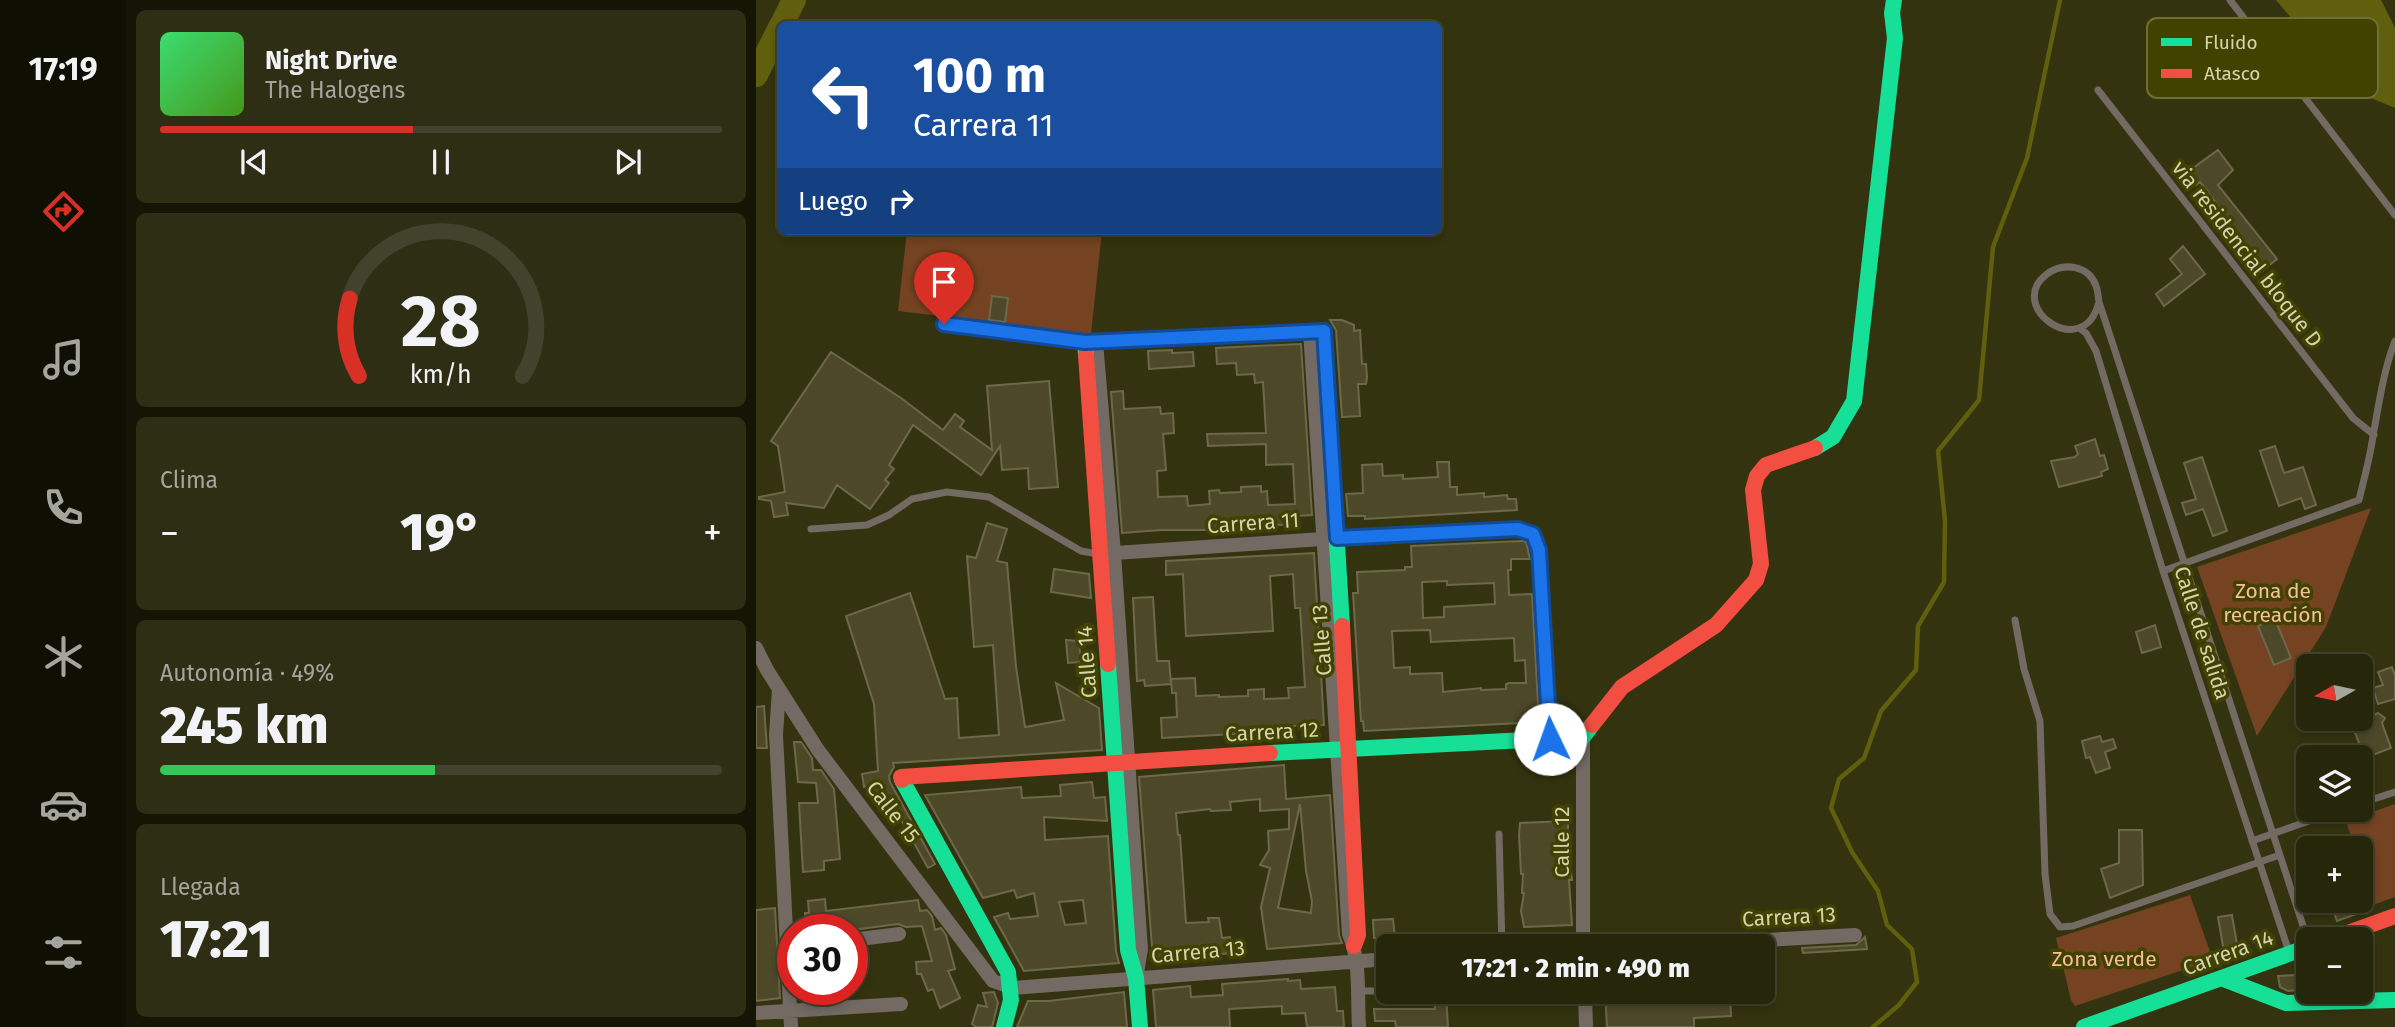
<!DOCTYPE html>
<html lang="es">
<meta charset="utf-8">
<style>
body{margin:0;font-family:"Fira Sans",sans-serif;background:#2e2e14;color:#f1f3f6;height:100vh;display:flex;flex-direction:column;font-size:26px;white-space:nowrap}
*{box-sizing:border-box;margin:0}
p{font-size:23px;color:#a4a59d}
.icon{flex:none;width:38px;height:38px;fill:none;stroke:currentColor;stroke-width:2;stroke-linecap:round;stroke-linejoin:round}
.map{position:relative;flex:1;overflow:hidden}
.sheet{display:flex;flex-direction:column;gap:10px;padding:10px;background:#151506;width:630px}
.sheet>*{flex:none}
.hud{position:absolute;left:21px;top:21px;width:665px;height:214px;border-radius:10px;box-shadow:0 4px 10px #0003,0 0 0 2px #42432c;background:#1a4fa0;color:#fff;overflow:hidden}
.needle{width:46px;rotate:261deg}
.fabs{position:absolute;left:1540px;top:654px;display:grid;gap:14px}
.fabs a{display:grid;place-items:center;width:77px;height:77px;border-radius:10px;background:#26260b;box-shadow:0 4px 10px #0003,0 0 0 2px #42432c;font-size:35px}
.speed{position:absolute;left:21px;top:914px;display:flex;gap:14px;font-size:35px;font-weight:700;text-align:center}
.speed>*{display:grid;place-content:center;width:91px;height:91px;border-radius:50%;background:#26260b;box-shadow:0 4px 10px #0003,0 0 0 2px #42432c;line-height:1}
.speed .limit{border:10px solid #d22;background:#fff;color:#111}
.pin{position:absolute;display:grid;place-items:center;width:60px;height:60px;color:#fff;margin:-72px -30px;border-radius:50% 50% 50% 0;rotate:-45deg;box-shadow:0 0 7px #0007}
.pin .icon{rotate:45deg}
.me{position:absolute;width:77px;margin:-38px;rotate:357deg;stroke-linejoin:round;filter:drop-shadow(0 0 5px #0008)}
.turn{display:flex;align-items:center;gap:24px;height:147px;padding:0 21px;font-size:32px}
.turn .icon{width:91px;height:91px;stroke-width:2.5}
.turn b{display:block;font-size:49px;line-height:60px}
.then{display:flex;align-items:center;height:66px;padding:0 21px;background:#0003;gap:14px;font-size:26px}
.big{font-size:52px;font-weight:800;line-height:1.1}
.sheet .widget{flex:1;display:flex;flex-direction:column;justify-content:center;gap:10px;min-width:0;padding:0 24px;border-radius:10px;background:#2e2e14}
.sheet .dial{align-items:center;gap:0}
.dial svg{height:182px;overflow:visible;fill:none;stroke:#42432c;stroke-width:7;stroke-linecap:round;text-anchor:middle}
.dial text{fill:#f1f3f6;stroke:none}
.song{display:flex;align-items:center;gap:21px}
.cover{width:84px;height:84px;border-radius:10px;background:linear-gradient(135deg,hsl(140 70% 55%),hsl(100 70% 35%))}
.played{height:7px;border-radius:4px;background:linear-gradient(90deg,#d93025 45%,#42432c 45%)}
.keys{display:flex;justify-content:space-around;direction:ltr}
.heat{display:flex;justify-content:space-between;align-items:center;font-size:38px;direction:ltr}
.charge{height:10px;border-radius:5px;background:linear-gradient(90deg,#34c759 49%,#42432c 0)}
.trip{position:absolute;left:620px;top:934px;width:399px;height:70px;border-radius:10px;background:#26260b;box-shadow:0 4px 10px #0003,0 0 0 2px #42432c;font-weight:800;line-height:70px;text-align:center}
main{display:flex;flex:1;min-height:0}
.tabs{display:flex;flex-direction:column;width:126px;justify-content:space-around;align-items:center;background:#0f0f04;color:#a4a59d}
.tabs .icon{width:49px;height:49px}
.tabs .active{color:#d93025}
.tabs b{font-size:32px;color:#f1f3f6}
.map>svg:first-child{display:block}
.green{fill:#754321}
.water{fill:#605f0d}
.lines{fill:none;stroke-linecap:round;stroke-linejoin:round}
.stream{stroke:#605f0d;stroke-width:4.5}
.river{stroke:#605f0d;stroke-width:24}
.building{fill:#4d4828;stroke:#6d6849;stroke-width:2;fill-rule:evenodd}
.lane{stroke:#736a64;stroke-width:7}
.street{stroke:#736a64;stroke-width:14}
.fast{stroke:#16e098;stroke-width:16}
.jam{stroke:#f24e42;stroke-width:16}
.route-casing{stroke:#114b97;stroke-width:18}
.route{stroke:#1a73e8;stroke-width:12}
.labels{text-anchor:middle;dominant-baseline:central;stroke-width:7;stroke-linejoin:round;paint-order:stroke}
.street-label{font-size:21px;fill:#d3d5b0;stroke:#424200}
.park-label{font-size:21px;fill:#f7bd9f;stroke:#424200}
.key{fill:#424200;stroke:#6e6e35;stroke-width:2}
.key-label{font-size:19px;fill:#d3d5b0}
</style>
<main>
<nav class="tabs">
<b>17:19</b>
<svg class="icon active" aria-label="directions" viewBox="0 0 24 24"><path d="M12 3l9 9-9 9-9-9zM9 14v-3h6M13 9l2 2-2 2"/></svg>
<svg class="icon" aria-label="music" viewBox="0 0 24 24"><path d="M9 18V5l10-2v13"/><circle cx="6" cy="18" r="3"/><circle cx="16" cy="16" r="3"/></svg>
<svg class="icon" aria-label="phone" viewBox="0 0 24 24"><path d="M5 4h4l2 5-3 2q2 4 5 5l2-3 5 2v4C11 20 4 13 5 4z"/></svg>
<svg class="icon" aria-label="climate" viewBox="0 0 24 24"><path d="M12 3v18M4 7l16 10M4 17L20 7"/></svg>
<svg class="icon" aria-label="car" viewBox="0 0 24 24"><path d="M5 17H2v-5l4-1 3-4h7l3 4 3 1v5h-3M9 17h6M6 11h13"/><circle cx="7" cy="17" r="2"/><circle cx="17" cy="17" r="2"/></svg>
<svg class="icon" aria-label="filters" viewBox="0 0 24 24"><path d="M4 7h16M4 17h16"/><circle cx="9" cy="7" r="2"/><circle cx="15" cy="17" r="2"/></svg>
</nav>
<section class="sheet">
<div class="widget">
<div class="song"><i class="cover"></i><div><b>Night Drive</b><p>The Halogens</p></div></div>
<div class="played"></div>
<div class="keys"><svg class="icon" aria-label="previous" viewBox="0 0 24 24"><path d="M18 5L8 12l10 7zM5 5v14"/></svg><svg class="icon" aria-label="pause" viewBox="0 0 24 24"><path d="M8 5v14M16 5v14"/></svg><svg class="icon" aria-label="next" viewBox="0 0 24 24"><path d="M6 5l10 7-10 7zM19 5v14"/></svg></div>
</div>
<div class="widget dial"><svg viewBox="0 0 100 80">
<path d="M14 69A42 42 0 1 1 86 69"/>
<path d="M14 69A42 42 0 0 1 10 35" stroke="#d93025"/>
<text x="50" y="56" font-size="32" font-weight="700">28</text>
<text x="50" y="72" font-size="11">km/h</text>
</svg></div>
<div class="widget"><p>Clima</p>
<div class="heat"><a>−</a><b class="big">19°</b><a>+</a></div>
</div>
<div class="widget"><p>Autonomía · 49%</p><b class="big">245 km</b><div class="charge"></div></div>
<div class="widget"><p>Llegada</p><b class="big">17:21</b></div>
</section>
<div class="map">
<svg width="1639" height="1027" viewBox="0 0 1639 1027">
<rect width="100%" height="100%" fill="#33330f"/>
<path class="green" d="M151,231H346L335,334L142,311Z
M1615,508L1570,627L1501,736L1441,567Z
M1639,804V897L1617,905L1605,868V849H1599L1590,821Z
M1434,895L1457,960L1319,1006L1315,1000L1300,938Z"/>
<path class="water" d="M1520,0H1625L1639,28V108L1596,90Z"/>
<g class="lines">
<path class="stream" d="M1117,1027L1143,1005L1161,982L1156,949L1131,925L1122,891L1096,852L1075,808L1083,779L1108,758L1125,711L1160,670L1162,626L1188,582L1189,521L1182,451L1223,400L1237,247L1271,158L1304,0"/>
<path class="river" d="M26,24L38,0
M0,75L24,27"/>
</g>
<path class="building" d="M1462,150L1477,170L1462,185L1521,259L1506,271L1460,211L1464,208L1444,182L1440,185L1434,176L1436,175L1433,171Z
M1427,246L1449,274L1408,306L1400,294L1426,274L1414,259Z
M236,296L252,298L249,322L233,320Z
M574,320H586L598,325V331L604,330L606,364H610L611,377L610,384H602L604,416L586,417L580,330Z
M545,344L556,515L540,516V524L466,528L467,530H405L366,533L355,392L367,391L368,409L404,407L405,414L417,413L418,433L407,434L410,470L401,471L402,497L431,496L432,506L454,504L453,491L463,490L464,493L485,492V487L505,486V492L511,491L512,505L539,504L537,464L510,465V444L452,446L451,434L510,433L507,382L499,383L498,374L481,375L480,363L461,364L460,348Z
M416,350V353L437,352L438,366L393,369L392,351Z
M75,352L145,398L187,430L199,414L208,421L204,427L236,450L231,386L293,381L302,487L273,489L272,468L246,470L244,446L225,475L157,425L133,465L138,469L129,480L133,483L114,509L81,485L68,508L30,503L32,515L18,517L15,501L3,499V497L29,492L22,446L15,441Z
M1339,439L1344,456L1348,455L1352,469L1345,472L1346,476L1303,487L1295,461L1319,457L1322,454L1319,446Z
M1519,446L1528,473L1547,467L1560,505L1549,509L1545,498L1523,506L1504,451Z
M1446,457L1471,531L1457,536L1447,509L1430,515L1426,503L1440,499L1428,463Z
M681,462H693L694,487H701V495L728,493V497L751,495L752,499H760L761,510L609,519V516H592L590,494L607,493L606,465L626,464L627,476L647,475V479L682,477Z
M231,523L251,529L241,561L251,563L260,667L269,727L308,720L300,683L343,708L346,750L137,763L138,767L133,776L134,782L179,864L172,868L131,795L116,797L114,785L108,787L106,774L122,771L118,704L90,616L154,593L189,699L201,698L203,738L243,735L237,645L218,647L211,556L220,558Z
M766,541L770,542L774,559H755V570H752L753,595L776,594L783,722L608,731L607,721H605L597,593H602L601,572L649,570V567H656L655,546ZM691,581V585L738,583L739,604L688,607V617L667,618L666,582ZM674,630L675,642L758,638L759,661L769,660L770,683H753L750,684V689L725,690V688L687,692L686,673L654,674V667L638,668L636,631Z
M558,553L568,725L507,727L479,729V734L406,738L405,718L421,717L420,693H416L415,679L439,678L440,696L463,695V697L492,696V690L508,689V699L533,698L532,688L549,687L544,608H539L537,574L514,576L517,631L430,636L427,574L410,575V561Z
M298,569L333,574L335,598L295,592Z
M397,597L401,661H413L415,684L389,686L388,680L381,681L377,598Z
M1519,619L1535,658L1518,665L1502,626Z
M1399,625L1405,647L1386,653L1380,632Z
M310,640L323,641L325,662L312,663Z
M1636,667L1639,676V699L1622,704L1617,688L1627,685L1622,672Z
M8,706L11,748H0V707Z
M1622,713L1629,718L1626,723L1635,748L1609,758L1596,725Z
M1344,736L1346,742L1357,739L1360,748L1349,752L1354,768L1340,773L1334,757L1330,758L1326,741Z
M38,742H45L56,758L57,770H65L78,789L84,859L68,861V870L47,872L43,803H62L60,783L42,782Z
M528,765L530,799L574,795L583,935L586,943L511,949L505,907L514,868L504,865L513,850L512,831L533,829V809L504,811V799L474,802L475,810L455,811L454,809L420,813L422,835H424L430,923L453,922L452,918H463L466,938L474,937L476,953L397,960L383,777ZM544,804L550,871L556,901L555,913L522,908Z
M336,782L338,798L349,797L351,821L288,817L289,840L352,836L360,951L363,963L268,971L238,917L252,913L254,919L282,916L278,893L261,898L258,890L227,898L169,795L265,787L266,798L305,796L304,785ZM327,900L330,923L309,925L303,902Z
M812,821V843L816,880H813L816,925L768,927L765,911L768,893H766L767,874H765L763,835L764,823Z
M1363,830H1386L1387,885L1354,898L1345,869L1363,863Z
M69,899L70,911L162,900L164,911L171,910L176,916L179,930L185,928L190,935L199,969L192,971L204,998L184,1008L177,989L172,991L165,974H161L160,962L176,961L166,926L150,927L142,924L96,930L50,929L49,913H53L52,901Z
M1574,901H1609L1612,910L1581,921Z
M19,908L24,998L0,1001V910Z
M1476,915L1483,956L1469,958L1462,917Z
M637,919L639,938H618L617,920Z
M1109,937L1111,949L1047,953L1046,948L1100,945Z
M1541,975L1542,990L1532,991L1524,987L1522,976Z
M532,979V981L544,980L545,989L579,987L581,1011H587L588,1027H551L549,1013L526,1014V1006L473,1009L474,1027H400L397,990L434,986L435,997L467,995L466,984Z
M238,992L242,1003L236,1027H220L216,1024L222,1005L231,1007L227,993Z
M368,992L371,1027H261L272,1001H293Z
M678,992H690L692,1027H640L639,1021H619L618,1009H679Z
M849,992H974L975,1016L938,1018V1027H851Z"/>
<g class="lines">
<path class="lane" d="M1474,0L1639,215
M1342,90L1597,418L1618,435
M1343,302C1327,364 1248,306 1291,274C1307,262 1333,265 1340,286C1342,290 1342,297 1343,302L1552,941
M188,324L328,342
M1323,328L1330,333L1340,351L1407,571L1533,952
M55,529L111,525L133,515L156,499L191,492L233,497L325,551L342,554
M1407,571L1603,500C1608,479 1614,458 1617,436C1623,404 1627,372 1639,341
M1259,620L1268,669L1284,721L1289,874L1294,914L1304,927L1317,926L1524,855
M1605,803L1639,792
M743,834L746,947
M1496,841L1584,810
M601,991H632"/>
<path class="street" d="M554,331L593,934C605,962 601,997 603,1027
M340,342L358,553L385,949L381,973
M344,554L567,539L762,529L777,534L783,550L794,739
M0,648L11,670L62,750L237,981L257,988L632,959
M23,689L20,735L35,1027
M827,737V947
M96,940L143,934
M886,947L1099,935
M829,992L830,1027
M0,1013L145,1004"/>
<path class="fast" d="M330,355L329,342L568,331L586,626
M1059,448L1077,437L1098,401L1139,38L1136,13L1138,0
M352,664L372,950L380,978L384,1027
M514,753L827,737L836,725
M146,780L252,972L255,1000L248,1027
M1465,978L1530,1003L1639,1000
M1328,1027L1552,947"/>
<path class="jam" d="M330,355L352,664
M586,626L602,935L598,946
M836,725L866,687L960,625L1000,580L1005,564L997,490L1001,476L1010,465L1059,448
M146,780L145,777L514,753
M1572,940L1639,916"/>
</g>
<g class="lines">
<defs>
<path id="route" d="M188,324L329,342L568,331L581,538L762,529L777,534L783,550L794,739"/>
</defs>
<use href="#route" class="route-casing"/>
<use href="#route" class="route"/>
</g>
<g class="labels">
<g class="street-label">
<text transform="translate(1491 254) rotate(52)">via residencial bloque D</text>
<text transform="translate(497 523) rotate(-4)">Carrera 11</text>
<text transform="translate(1446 633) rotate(72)">Calle de salida</text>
<text transform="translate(566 640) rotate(-94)">Calle 13</text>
<text transform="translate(331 662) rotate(-94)">Calle 14</text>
<text transform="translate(516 732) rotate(-3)">Carrera 12</text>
<text transform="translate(137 812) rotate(52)">Calle 15</text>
<text transform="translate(806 842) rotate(-90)">Calle 12</text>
<text transform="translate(1033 917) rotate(-3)">Carrera 13</text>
<text transform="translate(442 952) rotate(-5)">Carrera 13</text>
<text transform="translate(1472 953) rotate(-20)">Carrera 14</text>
</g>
<g class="park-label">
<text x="1517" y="591">Zona de<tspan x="1517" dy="24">recreación</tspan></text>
<text x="1348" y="959">Zona verde</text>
</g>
</g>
<rect x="1391" y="18" width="231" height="80" rx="10" class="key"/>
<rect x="1405" y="38" width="31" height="8" fill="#16e098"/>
<rect x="1405" y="69" width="31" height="9" fill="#f24e42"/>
<g class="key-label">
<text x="1448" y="49">Fluido</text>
<text x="1448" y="80">Atasco</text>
</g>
</svg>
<div class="fabs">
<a><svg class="needle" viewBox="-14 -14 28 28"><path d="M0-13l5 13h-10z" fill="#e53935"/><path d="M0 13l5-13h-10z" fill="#a4a59d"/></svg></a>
<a><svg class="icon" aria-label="layers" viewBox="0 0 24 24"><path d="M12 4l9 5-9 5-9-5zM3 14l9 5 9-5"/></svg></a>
<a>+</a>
<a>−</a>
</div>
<div class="speed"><div class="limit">30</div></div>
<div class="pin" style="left:188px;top:324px;background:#d93025"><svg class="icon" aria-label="arrive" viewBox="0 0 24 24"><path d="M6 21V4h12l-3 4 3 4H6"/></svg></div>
<svg class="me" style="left:794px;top:739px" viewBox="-20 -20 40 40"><circle r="19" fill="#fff"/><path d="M0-13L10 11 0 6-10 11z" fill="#1a73e8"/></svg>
<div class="trip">17:21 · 2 min · 490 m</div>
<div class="hud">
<div class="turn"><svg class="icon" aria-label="left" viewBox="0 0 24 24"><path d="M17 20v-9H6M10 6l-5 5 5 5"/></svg><div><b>100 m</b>Carrera 11</div></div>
<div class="then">Luego<svg class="icon" aria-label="right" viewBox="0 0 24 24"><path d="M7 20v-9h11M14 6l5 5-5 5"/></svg></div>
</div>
</div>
</main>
